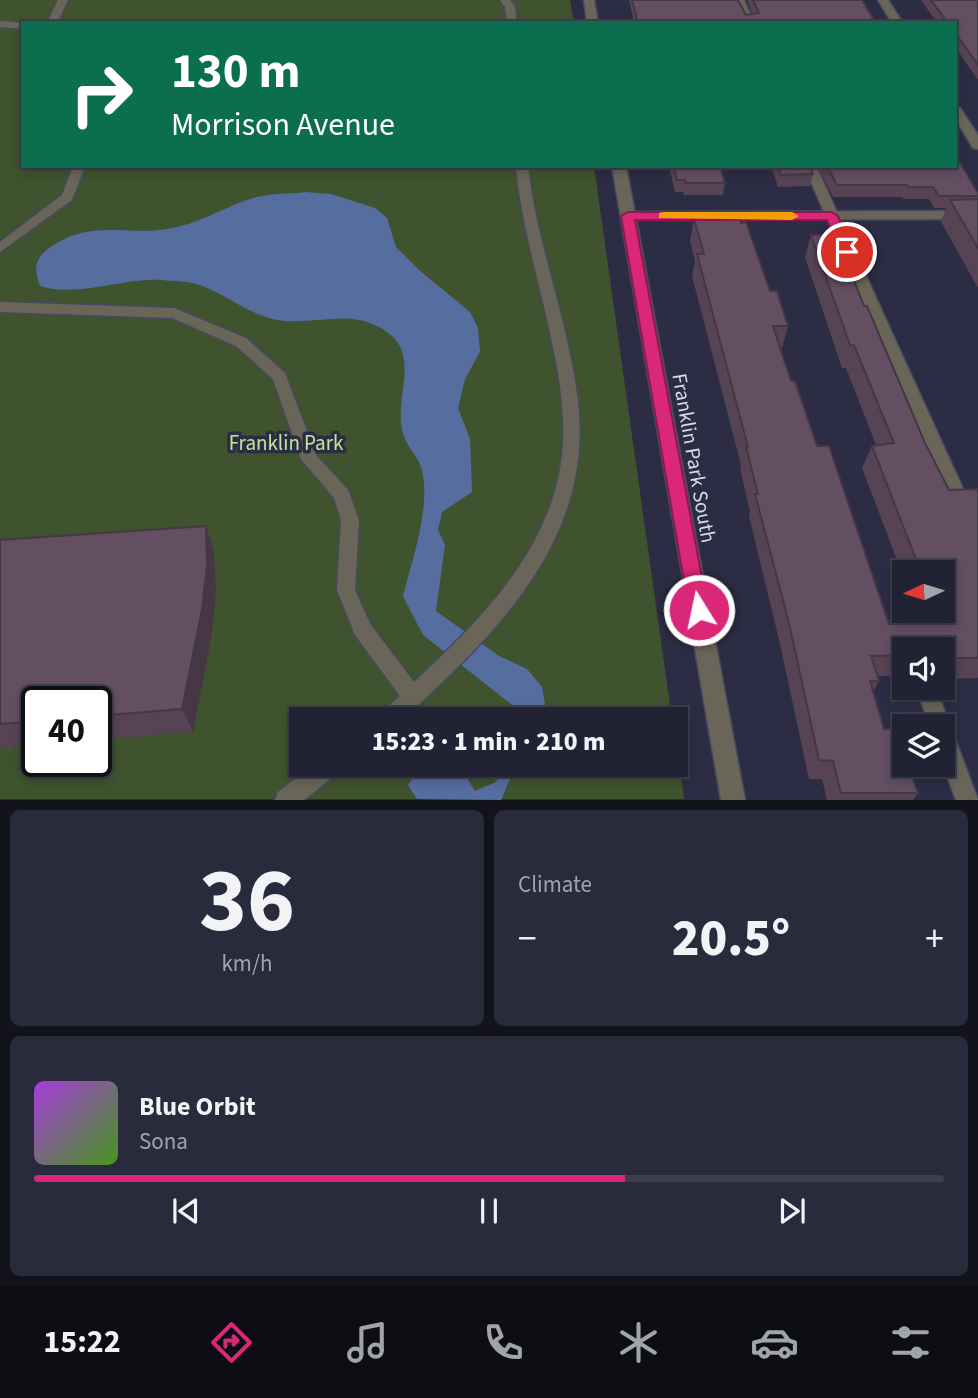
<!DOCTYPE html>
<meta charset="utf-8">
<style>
body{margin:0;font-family:"Source Sans 3",sans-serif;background:#292a3b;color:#f1f3f6;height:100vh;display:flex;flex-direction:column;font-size:26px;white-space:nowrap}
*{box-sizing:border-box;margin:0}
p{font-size:23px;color:#a2a4ac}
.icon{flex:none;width:38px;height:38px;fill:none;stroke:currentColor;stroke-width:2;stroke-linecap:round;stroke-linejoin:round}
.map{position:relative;height:800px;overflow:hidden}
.sheet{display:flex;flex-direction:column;gap:10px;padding:10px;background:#12131c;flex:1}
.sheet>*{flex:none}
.hud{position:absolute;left:21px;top:21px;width:936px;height:147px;border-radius:0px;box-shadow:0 4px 10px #0003,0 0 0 2px #3e3f4e;background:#0b6e4f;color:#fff;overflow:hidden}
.needle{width:46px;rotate:266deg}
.controls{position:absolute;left:892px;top:560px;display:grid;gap:14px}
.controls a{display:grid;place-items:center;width:63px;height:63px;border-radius:0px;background:#212233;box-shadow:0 4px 10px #0003,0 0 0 2px #3e3f4e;font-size:35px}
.speed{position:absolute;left:21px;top:686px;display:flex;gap:14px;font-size:35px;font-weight:700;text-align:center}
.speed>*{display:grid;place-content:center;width:91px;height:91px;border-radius:50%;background:#212233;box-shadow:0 4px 10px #0003,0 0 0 2px #3e3f4e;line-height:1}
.speed .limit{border:4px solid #111;border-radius:10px;background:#fff;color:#111}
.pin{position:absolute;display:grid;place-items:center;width:60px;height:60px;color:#fff;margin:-30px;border:4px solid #fff;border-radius:50%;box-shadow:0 2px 7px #0007}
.me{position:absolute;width:77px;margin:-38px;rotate:350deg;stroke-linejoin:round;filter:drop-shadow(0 0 5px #0008)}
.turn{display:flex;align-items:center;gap:24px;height:147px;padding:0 35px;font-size:32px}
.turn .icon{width:91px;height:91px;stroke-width:2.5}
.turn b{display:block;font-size:49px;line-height:60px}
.big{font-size:52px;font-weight:800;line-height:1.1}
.sheet .widget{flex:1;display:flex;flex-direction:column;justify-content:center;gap:10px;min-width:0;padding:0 24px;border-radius:10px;background:#292a3b}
.sheet .dial{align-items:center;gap:0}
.dial b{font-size:91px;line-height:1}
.song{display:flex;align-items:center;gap:21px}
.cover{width:84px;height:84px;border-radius:10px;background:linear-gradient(135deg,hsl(280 70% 55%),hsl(100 70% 35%))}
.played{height:7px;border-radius:4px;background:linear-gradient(90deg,#db2777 65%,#3e3f4e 65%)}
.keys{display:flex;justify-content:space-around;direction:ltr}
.heat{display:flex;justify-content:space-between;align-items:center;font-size:38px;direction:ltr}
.sheet .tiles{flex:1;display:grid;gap:10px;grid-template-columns:1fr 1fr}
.widget:last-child{grid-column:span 2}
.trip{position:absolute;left:289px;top:707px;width:399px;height:70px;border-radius:0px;background:#212233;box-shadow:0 4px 10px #0003,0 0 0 2px #3e3f4e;font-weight:800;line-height:70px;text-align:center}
.menu{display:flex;height:112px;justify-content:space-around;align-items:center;background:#0d0e14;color:#a2a4ac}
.menu .icon{width:49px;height:49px}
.menu .selected{color:#db2777}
.menu b{font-size:32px;color:#f1f3f6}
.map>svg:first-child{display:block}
.green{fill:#3f532f;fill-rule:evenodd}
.water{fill:#566da0}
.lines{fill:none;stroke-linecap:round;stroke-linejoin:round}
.service-casing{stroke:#48495f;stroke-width:3}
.minor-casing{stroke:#48495f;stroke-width:3}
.tertiary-casing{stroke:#48495f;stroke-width:3}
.service{fill:#6a6559;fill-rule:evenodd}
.minor{fill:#6a6559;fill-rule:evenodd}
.tertiary{fill:#6a6559;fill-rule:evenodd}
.wall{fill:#564354}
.shaded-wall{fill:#463745}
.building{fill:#644e62;stroke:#463745;stroke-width:2}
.route{fill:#db2777;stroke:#8e194d;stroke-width:2}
.slow{fill:#f59e0b}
.labels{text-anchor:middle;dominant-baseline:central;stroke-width:7;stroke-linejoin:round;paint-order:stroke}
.park-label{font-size:21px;fill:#bce999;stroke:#2c2d44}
.street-label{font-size:21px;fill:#d9daea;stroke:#2c2d44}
</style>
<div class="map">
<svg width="978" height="800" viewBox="0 0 978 800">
<rect width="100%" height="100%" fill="#2c2d44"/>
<path class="green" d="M0,0H570L574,23H23V166H594L672,719H301V765H676V741L684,799H0ZM37,702H96V761H37Z"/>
<path class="water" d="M305,192L331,194L375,208L387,218L396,247L419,270L470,312L478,328L480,352L465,379L458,408L470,439L472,492L442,512L438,530L445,545L436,611L499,656L527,669L542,687L547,716L538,719H519L520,711L423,635L403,596C412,561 431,506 422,471C418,452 404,449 401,423C398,383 424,344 370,323C339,311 301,328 269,318C244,311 222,292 197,284C186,281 172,281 160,280C121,278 78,298 40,286C34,270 34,259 48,249C93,216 129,239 177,227C205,221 230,204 257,197C273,193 290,194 305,192Z
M421,765H459L475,791L496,782L504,765H516L501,800L417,799L408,785Z"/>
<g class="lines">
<defs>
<path id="service" d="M58,0H68L57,23H47Z
M500,0H510L515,7L517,23H507L505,7Z
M734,0H744L754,23H744Z
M0,21L23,23V29L0,27Z
M73,166H85L72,200L0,252V242L62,195Z
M516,166H528C535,230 557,291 570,354C576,384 582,417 579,449C571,563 482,646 403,719H379L382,712L400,696L355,635L337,590L341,520L334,498L301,459L273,379L236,346L172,318L0,312V302L174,308L246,338L285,373L316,455L348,490L359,520L355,590L370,624L414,682C483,618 557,544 563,444C565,407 558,369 550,333C538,277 521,223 516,166Z
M804,166H816L964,491L961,496L955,498L949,496L946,491Z
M916,688H936L978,800H956L943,765V726H930Z
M314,765H342L339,772L304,800H275L278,792Z"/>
<path id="minor" d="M878,0H888L903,23H892Z
M956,107L960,108L978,135V149L973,148L956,120Z
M978,211V219L628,220L621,216L628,212Z"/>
<path id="tertiary" d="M584,0H594L598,23H587Z
M612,166H626L745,800H721Z"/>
</defs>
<use href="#service" class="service-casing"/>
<use href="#minor" class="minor-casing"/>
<use href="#tertiary" class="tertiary-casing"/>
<use href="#service" class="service"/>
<use href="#minor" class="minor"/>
<use href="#tertiary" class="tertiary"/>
</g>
<path class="wall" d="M629,0H738L746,15L752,14L748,2V0H862L876,23H634Z
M921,0H978V80L956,48V23H937Z
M669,166H720L725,183L723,195H684L683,192H675Z
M771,166H810L813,174L810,186L778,187Z
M817,166H956L978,193V288L941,222L946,208H934L929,199H904L902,197H833Z
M694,219L770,291L788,326L782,348H780L791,381L889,624L921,623L916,611H943V572H905V581L862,468L872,446L876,445L846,368H842L805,257L811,235L864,306L925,443L949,490L978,489V678L943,679V649H905V676H877L879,681L873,692L884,729L918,793L913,800H827L822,779H809L780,644L749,516L750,511L740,469L741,465L692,276L695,261L690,241Z
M206,526L214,551L216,591L212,633L193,732L96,740V702H37V745L0,748V540Z"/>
<path class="shaded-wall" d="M206,526L214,551L216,591L212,633L193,732L182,709Z"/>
<path class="building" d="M632,0H738L746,15L759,13L753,0H862L876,23H638Z
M931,0H978V65L956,34V23H948Z
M956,156L978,193V196H939L933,187H908L907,185H837L827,166H956Z
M674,166H720L725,183H686L685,180H677Z
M778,166H810L813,174L781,175Z
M978,199V248L950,200Z
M694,219H739L741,223L746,222L770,291H777L788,326H773L791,381H795L817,446H829L889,624L941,623L936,611H943V572H921L872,446L894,443L854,345H850L811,235H836L864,306H867L925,443L949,490L978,489V658H955L954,655H943V649H905V655L871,656L879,681H870L884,729H897L905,753V765H908L918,793H841L833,761L819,760L789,623L755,494H758L746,447H748L697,254H704Z
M206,526L207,565L202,609L182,709L96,716V702H37V721L0,724V540Z"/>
<path class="route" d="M628,212H831L838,216L854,252L847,256L842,255L827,220H635L708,610L706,616L699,619L692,616L689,610L621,216Z"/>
<path class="slow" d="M663,212H792L799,216L792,220L659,218V213Z"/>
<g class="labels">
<g class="park-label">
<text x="286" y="443">Franklin Park</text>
</g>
<g class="street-label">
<text transform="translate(694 458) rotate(80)">Franklin Park South</text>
</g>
</g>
</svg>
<div class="controls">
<a><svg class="needle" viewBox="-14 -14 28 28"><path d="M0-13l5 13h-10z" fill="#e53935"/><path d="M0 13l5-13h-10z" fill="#a2a4ac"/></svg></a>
<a><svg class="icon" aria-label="sound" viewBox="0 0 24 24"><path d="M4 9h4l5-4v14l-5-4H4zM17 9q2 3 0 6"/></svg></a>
<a><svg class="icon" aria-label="layers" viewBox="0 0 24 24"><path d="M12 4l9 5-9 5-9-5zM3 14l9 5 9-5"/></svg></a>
</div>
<div class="speed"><div class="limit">40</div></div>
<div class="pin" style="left:847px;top:252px;background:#d93025"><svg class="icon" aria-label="arrive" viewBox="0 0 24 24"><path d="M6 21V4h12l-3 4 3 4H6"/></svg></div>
<svg class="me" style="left:699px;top:610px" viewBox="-20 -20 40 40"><circle r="17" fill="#db2777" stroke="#fff" stroke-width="3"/><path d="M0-11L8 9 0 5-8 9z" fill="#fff"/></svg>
<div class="trip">15:23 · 1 min · 210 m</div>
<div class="hud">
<div class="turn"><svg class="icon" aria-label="right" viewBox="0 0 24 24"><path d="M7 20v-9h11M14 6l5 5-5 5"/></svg><div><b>130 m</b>Morrison Avenue</div></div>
</div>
</div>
<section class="sheet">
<div class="tiles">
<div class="widget dial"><b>36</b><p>km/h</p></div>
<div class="widget"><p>Climate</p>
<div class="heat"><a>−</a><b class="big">20.5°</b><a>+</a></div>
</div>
<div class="widget">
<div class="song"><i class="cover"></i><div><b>Blue Orbit</b><p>Sona</p></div></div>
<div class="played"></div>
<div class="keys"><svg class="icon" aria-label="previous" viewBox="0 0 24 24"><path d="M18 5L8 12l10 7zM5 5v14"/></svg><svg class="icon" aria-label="pause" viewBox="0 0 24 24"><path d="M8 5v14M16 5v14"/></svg><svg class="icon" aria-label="next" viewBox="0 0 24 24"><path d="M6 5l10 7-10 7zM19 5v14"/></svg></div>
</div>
</div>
</section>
<nav class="menu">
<b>15:22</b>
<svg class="icon selected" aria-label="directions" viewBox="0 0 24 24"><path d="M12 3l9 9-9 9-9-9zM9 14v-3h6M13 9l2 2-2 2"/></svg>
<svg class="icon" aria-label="music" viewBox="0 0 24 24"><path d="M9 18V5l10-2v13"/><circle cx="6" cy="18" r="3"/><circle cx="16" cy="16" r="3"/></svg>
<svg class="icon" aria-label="phone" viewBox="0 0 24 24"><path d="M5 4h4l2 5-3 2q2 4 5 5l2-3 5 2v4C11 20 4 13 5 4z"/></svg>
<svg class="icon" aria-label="climate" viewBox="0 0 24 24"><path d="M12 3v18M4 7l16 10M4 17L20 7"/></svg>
<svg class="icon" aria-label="car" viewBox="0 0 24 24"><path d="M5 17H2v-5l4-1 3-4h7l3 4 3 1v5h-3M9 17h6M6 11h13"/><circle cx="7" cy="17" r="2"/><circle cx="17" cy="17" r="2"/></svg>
<svg class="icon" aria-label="filters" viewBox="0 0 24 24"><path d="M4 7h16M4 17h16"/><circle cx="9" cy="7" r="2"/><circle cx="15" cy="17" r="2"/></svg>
</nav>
